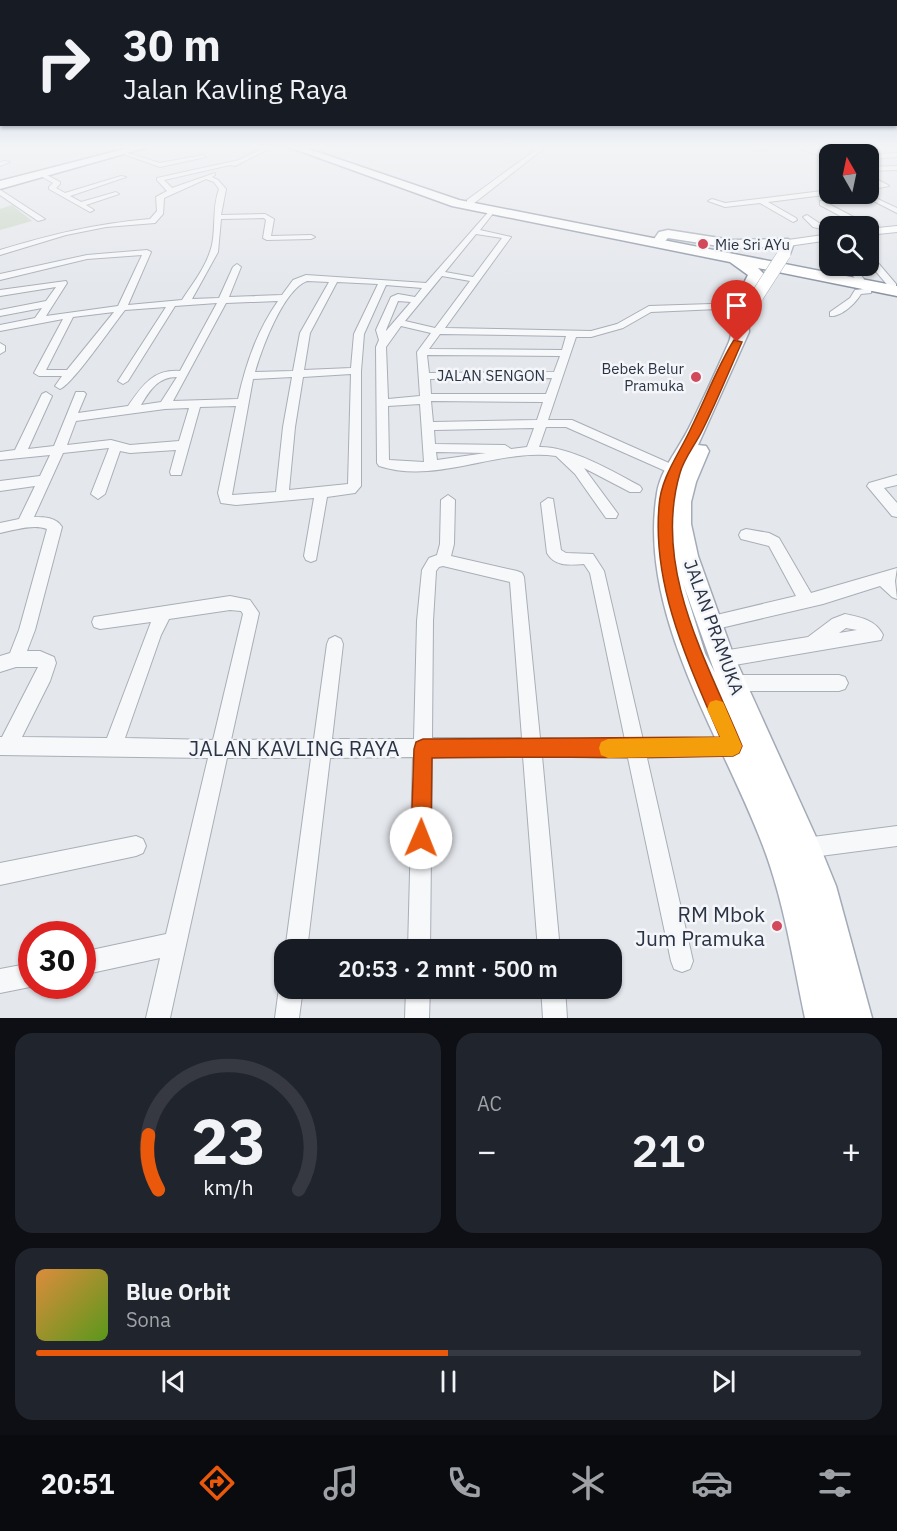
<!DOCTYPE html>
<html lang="id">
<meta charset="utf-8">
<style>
body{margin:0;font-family:"IBM Plex Sans",sans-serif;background:#20242c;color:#f1f3f6;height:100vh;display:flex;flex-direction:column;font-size:22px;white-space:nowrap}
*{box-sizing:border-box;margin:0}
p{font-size:20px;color:#9ea1a6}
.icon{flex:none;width:33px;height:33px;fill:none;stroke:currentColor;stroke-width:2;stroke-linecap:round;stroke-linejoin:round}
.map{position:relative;height:1018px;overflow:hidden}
.panel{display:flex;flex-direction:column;gap:15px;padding:15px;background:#0d0f14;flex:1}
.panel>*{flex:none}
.top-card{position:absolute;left:0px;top:0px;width:897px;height:126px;box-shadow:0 2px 4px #0004;background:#171b24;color:#f1f3f6;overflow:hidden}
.needle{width:39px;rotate:351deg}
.controls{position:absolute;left:819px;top:144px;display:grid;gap:12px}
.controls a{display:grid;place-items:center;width:60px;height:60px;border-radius:12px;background:#171b24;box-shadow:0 2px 4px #0004;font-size:30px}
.speed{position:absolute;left:18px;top:921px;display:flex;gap:12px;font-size:30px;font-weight:700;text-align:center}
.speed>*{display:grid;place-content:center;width:78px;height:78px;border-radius:50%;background:#171b24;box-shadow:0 2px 4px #0004;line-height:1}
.speed .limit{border:9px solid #d22;background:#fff;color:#111}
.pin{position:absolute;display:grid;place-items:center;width:51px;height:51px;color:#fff;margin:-62px -26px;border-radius:50% 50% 50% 0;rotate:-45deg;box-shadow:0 0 6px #0007}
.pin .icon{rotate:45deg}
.me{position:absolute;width:66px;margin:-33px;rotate:1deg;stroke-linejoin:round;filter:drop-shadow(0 0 4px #0008)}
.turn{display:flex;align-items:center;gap:21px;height:126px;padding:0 24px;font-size:27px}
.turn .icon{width:78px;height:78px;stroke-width:2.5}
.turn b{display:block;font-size:42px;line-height:51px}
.big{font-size:45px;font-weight:600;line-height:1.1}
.panel .card{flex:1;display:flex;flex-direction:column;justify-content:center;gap:9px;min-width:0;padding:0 21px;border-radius:18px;background:#20242c}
.panel .dial{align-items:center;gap:0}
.dial svg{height:156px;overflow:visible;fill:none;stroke:#363941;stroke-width:7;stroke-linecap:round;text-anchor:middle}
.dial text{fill:#f1f3f6;stroke:none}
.song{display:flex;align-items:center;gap:18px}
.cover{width:72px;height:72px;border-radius:9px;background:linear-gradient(135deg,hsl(30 70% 55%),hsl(90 70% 35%))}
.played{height:6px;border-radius:3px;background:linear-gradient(90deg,#ea580c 50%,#363941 50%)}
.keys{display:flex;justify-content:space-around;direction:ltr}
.heat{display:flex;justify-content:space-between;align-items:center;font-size:33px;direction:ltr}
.panel .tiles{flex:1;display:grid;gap:15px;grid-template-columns:1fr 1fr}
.card:last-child{grid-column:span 2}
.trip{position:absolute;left:274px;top:939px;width:348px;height:60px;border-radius:18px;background:#171b24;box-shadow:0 2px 4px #0004;font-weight:600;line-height:60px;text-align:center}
.menu{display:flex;height:96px;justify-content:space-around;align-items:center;background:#090b0e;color:#9ea1a6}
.menu .icon{width:42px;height:42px}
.menu .current{color:#ea580c}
.menu b{font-size:27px;color:#f1f3f6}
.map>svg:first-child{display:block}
.green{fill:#c9d6c5}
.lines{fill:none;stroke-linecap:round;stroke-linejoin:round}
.street-casing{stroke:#a9aeb7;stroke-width:2}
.secondary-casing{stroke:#a9aeb7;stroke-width:2}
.primary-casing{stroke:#a3abb8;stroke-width:3}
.highway-casing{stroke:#8b94a3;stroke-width:3}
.street{fill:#f7f8fa;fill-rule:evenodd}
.secondary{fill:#fff;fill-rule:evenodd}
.primary{fill:#fff;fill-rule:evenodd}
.highway{fill:#fff;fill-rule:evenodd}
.primary-bridge-casing{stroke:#a3abb8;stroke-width:14;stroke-linecap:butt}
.primary-bridge{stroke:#fff;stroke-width:13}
.route{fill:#ea580c;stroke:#983908;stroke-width:1.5}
.slow{fill:#f59e0b}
.poi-dot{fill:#d1495b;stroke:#f4f6f9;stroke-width:2}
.labels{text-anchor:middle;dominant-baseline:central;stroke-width:5;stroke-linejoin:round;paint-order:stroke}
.far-poi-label{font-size:15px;fill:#2b3445;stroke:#f4f6f9;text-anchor:start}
.far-street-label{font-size:15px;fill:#2b3445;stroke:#f4f6f9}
.street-label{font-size:18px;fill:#2b3445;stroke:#f4f6f9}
.near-street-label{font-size:21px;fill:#2b3445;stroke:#f4f6f9}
.near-poi-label{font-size:21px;fill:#2b3445;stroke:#f4f6f9;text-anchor:end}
</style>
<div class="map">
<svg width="897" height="1018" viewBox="0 0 897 1018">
<rect width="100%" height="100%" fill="#e4e7ec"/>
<path class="green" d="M12,205L32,221L0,230V209Z"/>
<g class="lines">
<defs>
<path id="street" d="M267,146H274L235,166L230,165L164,180L172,188L215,173V175L212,177L218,180L226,189L221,215L265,214L274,219L271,236L311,235L315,237L311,239L267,240L263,238L266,220L264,218L221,219L218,252L192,299L219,298L233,267L237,264L241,267L229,297L282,295L293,280L306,275L426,283L491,209L495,211L480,230L511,237L445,328L591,331L617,324L649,306L743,303V307L740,308L651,312L623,328L591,337H576L548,420H572L678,467L680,470L674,475L670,473L566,427H546L539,447C569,446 613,471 640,486L642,489L640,492H630L584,468L618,514L616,518H606L575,474L556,456C497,448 437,485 379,466L377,463L376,347L379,340L376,330L391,297L398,294L415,297L422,288L386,285L364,334L361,371V486L355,493L327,497L316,560L311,562L306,560L304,556L314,498L236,505L221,503L218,493L236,406L200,407L181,475H171L170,472L176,450L130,453L120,451L105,494L98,499L91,494L109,448L63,453L34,517C44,517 56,517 62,527L35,630L27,651H40L54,657L56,663L50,681L22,737L107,738L151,622L100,629L94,627L92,622L94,617L230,596L250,600L259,613L231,740L314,739L327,644L329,639L335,636L341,639L343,644L332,739H414L417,621L422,570L429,558L437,555L440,544L441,500L448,495L455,500L454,544L451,556L517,571L522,573L524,577L540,738L625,740L590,573L584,564C570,565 555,567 547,553L541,503L548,498L553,499L561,550L566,553L593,554L604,571L643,740L733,737L740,739L742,746L740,753L733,755L647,758L693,961L690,969L682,972L674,969L671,961L628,758L542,756L560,950H538L523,756L432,757L430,950H408L413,757L330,758L307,950L285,951L311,758H227L170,1018H146L160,958L82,975V952L166,934L208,758L0,755V737H2L38,667H16L0,672V656L10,653L19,630L47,529C33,524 15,530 0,533V523L19,519L35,486L0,491V481L40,476L50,455L0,460V452L15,450L42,394L46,392L52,396L28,449L54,446L76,392H84L86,394L78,413L128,406C142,386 153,369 180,371L217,303L175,306L128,381L123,384L118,381L166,307L125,310C113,325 72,385 60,389L55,386L62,376H39L34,373L63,319L0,331V325L35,318L42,308L0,316V310L46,301L56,287L0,296V290L66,281L67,283L46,316L118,306L142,255L87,259L0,280V274L87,255L147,250L151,252L128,305L182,300C193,283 207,266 212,245C216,226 212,208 219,189L214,182L206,179L164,198L163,214L155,223L106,227L66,235L0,255V250C53,234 94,224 150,219L157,211L156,197L167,191L157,180V178L239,160ZM476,234L502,238L473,277L445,272ZM442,276L470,281L435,328L405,321ZM307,281L329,282L300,333L293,371L255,372C262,348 283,290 307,281ZM337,282L378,284L354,334L351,368L304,370L310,333ZM278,301C257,331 246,363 238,399L173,401L226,303ZM398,301L411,302L386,331V330ZM114,312L67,370H46L73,317ZM401,326L431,333L417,352L420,396L388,399L386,347ZM440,334L566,336L562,350L429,349ZM427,355L560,356L554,372L429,373ZM351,374L348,484L289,490L295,427L303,377ZM177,377L161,402L141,405C150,390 158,377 177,377ZM292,377L283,427L276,492L232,495L253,379ZM552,378L546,394H431L430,379ZM431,401L543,402L537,420L433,422ZM420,404L424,462L389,460L388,406ZM189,408L179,441L130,445L111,440L67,445L76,421L165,409ZM534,428L527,447L511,449L505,445L435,444L434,430ZM436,452L486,453L437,460ZM443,566L510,582L522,738H432L433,621L436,571L439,567ZM230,610L241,611L243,614L213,740L125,738L161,635L169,619Z
M541,146H547L473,204H467V200Z
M744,146H774L756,150Z
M827,146H848L814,150L830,156V160L802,149Z
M121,151L160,163L203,155L206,157L160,167L121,153Z
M897,153V157L868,159V155Z
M5,161L10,162L0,166V162Z
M897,166V170L868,171V167Z
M39,173H43L60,182V184L56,188L65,193L121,176L126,177L70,196L81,202L116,192L119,194L86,205L94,210L90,212L49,189V187L53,183L39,175Z
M868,175L888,185L889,186L868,190V186L878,185L868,180Z
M0,190L2,191L45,219L38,221L0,195Z
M830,190V194H832L768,202L796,218L797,220L793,222L760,203L725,207L708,201L712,199L725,203Z
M860,194H867L897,208V213Z
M823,201L867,224L868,226H859L820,205V201Z
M807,215L819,223L830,226V231L813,227L803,217Z
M873,264H879L896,284V288H890L873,268Z
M845,266H853L864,279L863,281H857Z
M865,283L872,285L871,293L861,294C855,304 841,317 830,316V312L850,298L855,290L864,289Z
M0,343L5,346V351L0,354Z
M897,475V485L884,488L897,503V517L892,516L867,486L869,483Z
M746,529L769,533L779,538L811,593L897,568L895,581L897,599L892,597L880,586L823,604L708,631L702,629L700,624L702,619L708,617L796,596L769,546L741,539L739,535L741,531Z
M845,614C860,617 876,620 883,635L881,640L723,667L717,665L715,659L717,653L723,651L808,637L832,619ZM846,628L857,630L839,633Z
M733,675H839L845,677L848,683L845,689L839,691H733L727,689L724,683L727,677Z
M897,826V846L805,858L798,855L795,848L798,841L805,838Z
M136,836L143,839L146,846L143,853L136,856L0,885V863Z
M32,963V986H35L0,993V969Z
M285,979V988H303L299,1018H275L279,988Z
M406,988H430L429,1018H405Z
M541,988H565L567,1018H543Z"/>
<path id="secondary" d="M897,226V232L868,235V229Z
M830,234V240L788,246L782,243L788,240Z"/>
<path id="primary" d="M668,230L732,240L788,239L794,243L790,254L784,258L778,254L780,247L732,248L668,238L664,242H656L654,239L659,232Z
M749,290L756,294L747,305L749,332L698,445L706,446L709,451L696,482L691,502V524L698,556L733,654L816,837L836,886L872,1018H805C793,961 784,901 763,846C722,737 637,614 657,493C661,469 678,450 689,428C703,400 716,371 729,342C736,326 726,295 749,290ZM683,583L715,673L705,653Z"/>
<path id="highway" d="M136,146H152L0,189V181Z
M286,146H300L459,200L897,286V296L758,268L764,274L752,299L744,304L736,299L748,275L730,262L452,206Z"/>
</defs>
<use href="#street" class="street-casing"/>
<use href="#secondary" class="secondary-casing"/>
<use href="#primary" class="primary-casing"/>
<use href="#highway" class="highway-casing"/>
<use href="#street" class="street"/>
<use href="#secondary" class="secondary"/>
<use href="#primary" class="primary"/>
<use href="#highway" class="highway"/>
<defs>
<path id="primary-bridge" d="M757,296L784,254"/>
</defs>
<use href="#primary-bridge" class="primary-bridge-casing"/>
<use href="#primary-bridge" class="primary-bridge"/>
</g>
<linearGradient id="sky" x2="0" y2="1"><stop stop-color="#8bb4dd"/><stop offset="0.51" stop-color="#f3f4f6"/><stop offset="1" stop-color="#f3f4f6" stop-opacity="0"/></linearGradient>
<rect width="897" height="288" fill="url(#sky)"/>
<path class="route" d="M734,340L742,342C729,371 717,401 703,429C696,444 684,458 680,473C652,568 707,661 742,746L739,753L733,756C633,759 533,756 432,758L431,838L428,845L421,848L414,845L411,838L414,749L416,742L423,739L720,737C689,664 652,588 659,506C661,476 680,453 692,426C706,398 717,367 734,340Z"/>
<path class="slow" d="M716,700L723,702L742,746L739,753L733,756L608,758L601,755L599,748L601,742L608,739L720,737L707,709L710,702Z"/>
<g class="poi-dot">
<circle cx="703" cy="244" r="6"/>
<circle cx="696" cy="377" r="6"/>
<circle cx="777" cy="926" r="6"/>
</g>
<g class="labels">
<g class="far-poi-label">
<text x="715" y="244">Mie Sri AYu</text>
<text x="684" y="368" text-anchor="end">Bebek Belur<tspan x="684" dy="17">Pramuka</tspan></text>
</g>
<g class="far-street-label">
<text x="491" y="375">JALAN SENGON</text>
</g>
<g class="street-label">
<text transform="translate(714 627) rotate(70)">JALAN PRAMUKA</text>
</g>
<g class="near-street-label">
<text x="294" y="748">JALAN KAVLING RAYA</text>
</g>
<g class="near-poi-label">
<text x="765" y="914">RM Mbok<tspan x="765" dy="24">Jum Pramuka</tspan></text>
</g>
</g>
</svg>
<div class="controls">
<a><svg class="needle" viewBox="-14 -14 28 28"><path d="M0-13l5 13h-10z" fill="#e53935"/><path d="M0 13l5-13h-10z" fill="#9ea1a6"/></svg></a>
<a><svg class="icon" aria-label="search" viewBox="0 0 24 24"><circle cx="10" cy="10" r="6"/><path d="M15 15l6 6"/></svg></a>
</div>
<div class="speed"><div class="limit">30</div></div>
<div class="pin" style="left:737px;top:342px;background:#d93025"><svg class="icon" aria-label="arrive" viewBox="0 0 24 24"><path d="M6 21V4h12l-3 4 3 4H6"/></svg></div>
<svg class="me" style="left:421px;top:838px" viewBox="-20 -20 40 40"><circle r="19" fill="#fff"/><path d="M0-13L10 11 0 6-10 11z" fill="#ea580c"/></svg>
<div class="trip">20:53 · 2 mnt · 500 m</div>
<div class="top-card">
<div class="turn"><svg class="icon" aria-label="right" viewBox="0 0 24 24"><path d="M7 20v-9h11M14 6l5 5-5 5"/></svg><div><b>30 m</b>Jalan Kavling Raya</div></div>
</div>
</div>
<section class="panel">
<div class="tiles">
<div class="card dial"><svg viewBox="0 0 100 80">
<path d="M14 69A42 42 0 1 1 86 69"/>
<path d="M14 69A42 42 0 0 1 9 41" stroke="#ea580c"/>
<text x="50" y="56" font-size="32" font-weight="700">23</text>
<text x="50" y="72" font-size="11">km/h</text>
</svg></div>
<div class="card"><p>AC</p>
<div class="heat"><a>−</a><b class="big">21°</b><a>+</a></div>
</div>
<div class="card">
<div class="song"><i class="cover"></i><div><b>Blue Orbit</b><p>Sona</p></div></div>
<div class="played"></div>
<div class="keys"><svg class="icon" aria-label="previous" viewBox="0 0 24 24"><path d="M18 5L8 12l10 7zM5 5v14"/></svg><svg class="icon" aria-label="pause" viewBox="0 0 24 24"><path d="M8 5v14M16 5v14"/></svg><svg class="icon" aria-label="next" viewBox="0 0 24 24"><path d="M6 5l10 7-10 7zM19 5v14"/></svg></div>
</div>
</div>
</section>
<nav class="menu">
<b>20:51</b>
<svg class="icon current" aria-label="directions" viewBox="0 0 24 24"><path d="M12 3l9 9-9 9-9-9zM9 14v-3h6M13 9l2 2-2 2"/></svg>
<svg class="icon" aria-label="music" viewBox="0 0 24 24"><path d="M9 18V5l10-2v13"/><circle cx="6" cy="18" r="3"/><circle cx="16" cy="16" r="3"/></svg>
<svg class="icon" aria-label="phone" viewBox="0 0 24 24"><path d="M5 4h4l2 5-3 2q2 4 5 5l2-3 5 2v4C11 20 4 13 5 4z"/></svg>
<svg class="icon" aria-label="climate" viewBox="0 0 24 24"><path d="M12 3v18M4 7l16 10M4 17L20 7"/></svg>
<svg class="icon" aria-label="car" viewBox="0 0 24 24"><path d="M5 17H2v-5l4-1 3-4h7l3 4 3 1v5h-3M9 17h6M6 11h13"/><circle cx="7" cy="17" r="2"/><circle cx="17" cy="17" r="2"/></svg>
<svg class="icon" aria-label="filters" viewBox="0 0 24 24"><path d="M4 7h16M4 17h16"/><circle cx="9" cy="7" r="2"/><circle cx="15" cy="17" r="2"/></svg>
</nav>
